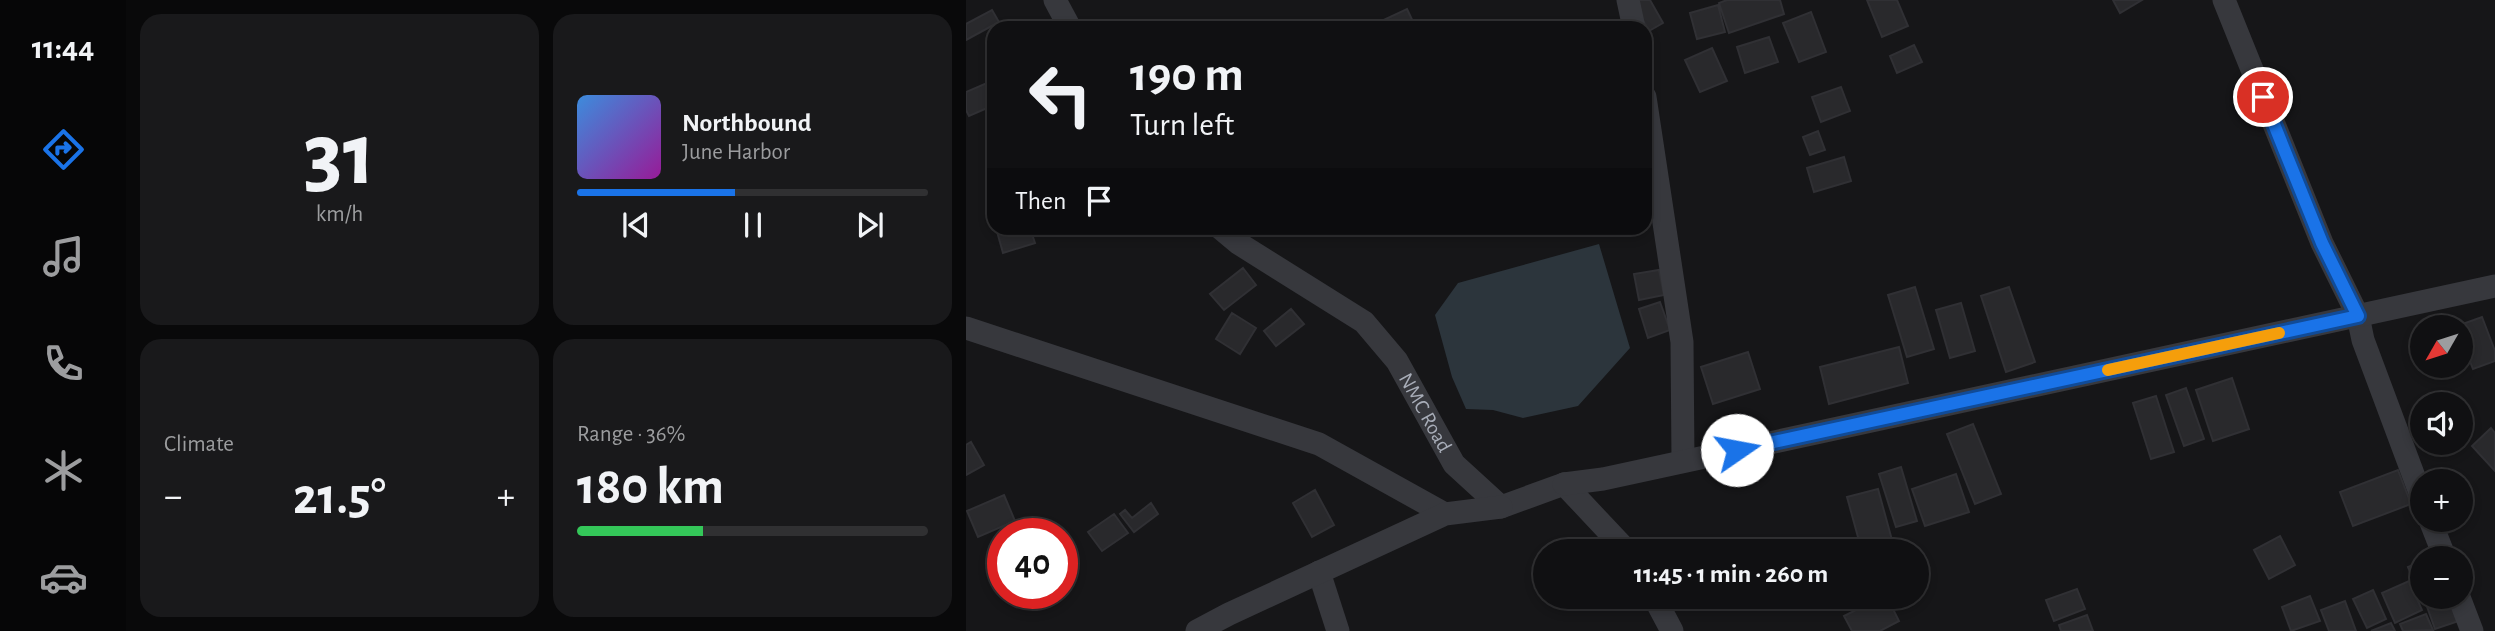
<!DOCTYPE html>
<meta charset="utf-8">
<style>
body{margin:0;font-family:"Alegreya Sans",sans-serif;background:#19191b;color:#f1f3f6;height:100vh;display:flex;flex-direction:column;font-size:26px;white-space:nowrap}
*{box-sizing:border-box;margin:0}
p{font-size:23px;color:#9c9d9f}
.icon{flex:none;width:38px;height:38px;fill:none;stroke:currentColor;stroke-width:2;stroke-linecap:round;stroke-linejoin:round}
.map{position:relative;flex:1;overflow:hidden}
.details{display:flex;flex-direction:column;gap:14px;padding:14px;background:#09090a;width:840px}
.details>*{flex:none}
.banner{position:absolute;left:21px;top:21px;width:665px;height:214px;border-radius:21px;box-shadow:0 4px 10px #0003,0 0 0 2px #303032;background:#101012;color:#f1f3f6;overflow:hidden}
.needle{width:46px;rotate:231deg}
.buttons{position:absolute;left:1444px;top:315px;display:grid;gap:14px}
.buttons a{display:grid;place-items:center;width:63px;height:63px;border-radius:50%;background:#101012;box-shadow:0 4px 10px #0003,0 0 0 2px #303032;font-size:35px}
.speed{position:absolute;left:21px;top:518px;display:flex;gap:14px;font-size:35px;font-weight:700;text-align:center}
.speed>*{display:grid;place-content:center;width:91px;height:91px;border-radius:50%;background:#101012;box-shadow:0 4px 10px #0003,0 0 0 2px #303032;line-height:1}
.speed .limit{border:10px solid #d22;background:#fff;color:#111}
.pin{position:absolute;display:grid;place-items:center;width:60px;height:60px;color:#fff;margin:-30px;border:4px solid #fff;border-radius:50%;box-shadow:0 2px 7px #0007}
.me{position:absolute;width:77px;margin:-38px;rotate:78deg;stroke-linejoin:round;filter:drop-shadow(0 0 5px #0008)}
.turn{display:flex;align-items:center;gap:24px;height:147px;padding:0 28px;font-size:32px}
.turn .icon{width:91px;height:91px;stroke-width:2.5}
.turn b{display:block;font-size:49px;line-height:60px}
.then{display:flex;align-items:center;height:66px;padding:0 28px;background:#0003;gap:14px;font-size:26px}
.big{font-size:52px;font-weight:700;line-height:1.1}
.details .card{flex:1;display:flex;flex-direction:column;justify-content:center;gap:10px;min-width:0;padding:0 24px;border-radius:21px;background:#19191b}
.details .dial{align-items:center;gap:0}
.dial b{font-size:91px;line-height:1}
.song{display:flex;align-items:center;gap:21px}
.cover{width:84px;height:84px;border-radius:10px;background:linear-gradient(135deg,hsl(210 70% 55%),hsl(300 70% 35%))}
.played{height:7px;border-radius:4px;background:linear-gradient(90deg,#1a73e8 45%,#303032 45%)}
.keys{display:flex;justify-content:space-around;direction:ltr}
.heat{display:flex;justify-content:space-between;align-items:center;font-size:38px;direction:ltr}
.charge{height:10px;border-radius:5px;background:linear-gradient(90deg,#34c759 36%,#303032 0)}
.details .tiles{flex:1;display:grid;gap:14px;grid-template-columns:repeat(2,1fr)}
.trip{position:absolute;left:567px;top:539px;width:396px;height:70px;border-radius:35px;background:#101012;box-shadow:0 4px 10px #0003,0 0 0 2px #303032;font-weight:700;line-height:70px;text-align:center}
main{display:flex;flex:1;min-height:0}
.dock{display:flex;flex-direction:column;width:126px;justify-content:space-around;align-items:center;background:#060607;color:#9c9d9f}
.dock .icon{width:49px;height:49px}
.dock .active{color:#1a73e8}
.dock b{font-size:32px;color:#f1f3f6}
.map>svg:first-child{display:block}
.water{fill:#2c353c}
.building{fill:#29292c;stroke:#303034;stroke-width:2}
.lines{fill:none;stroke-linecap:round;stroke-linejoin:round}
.minor{stroke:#37383d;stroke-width:23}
.route-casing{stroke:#114b97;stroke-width:18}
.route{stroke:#1a73e8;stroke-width:12}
.slow{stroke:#f59e0b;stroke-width:12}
.labels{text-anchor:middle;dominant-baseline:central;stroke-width:7;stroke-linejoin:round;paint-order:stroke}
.street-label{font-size:21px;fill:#a8adb8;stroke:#111113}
</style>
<main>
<nav class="dock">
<b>11:44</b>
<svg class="icon active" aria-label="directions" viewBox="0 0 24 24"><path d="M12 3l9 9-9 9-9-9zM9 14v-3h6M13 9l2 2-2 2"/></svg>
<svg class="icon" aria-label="music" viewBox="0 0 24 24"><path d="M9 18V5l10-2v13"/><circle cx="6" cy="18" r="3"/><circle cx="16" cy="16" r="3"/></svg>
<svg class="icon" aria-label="phone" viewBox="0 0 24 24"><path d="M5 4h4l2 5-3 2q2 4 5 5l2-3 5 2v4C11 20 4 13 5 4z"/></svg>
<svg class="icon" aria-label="climate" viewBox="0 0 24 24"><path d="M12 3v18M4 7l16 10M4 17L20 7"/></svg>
<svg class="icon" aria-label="car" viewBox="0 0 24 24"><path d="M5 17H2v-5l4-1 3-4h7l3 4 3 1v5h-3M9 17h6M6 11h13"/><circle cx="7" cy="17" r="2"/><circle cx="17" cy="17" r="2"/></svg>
</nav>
<section class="details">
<div class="tiles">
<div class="card dial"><b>31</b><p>km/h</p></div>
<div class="card">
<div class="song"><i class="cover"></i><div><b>Northbound</b><p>June Harbor</p></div></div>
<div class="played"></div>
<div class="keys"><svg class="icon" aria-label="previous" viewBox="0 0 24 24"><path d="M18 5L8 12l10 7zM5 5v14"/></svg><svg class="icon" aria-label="pause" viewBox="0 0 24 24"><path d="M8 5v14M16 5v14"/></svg><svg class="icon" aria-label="next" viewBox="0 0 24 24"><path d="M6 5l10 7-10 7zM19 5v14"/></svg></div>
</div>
<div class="card"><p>Climate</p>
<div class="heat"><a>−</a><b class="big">21.5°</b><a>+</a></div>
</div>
<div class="card"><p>Range · 36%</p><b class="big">180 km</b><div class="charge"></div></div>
</div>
</section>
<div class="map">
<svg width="1529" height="631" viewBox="0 0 1529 631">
<rect width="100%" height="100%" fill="#161618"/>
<path class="water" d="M633,244L664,348L612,406L557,418L527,410L500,409L486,377L469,315L492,283Z"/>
<path class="building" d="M672,0H684L697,23L683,31L667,3Z
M761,0H814L818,14L763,33L753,3Z
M901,0H931L942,26L916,37Z
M1147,0H1176L1154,13Z
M752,5L759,32L731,39L724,13Z
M441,9L450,28H411L409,24Z
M26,10L33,22L0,40V24Z
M845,12L860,52L833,62L817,23Z
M803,37L812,62L779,73L771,47Z
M948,45L956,62L931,73L924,56Z
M746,48L761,81L734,92L719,60Z
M28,80V105L3,116L0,110V92Z
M875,87L884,111L855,122L846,97Z
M852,131L859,150L844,155L837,137Z
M878,157L885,181L848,192L841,168Z
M30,228H64L69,243L37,253Z
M277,268L290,285L258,310L244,294Z
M693,270L698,295L673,300L668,274Z
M949,287L968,349L941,357L922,295Z
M1043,287L1069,362L1040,372L1015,296Z
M694,302L704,330L682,338L673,309Z
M995,303L1009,351L984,358L970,310Z
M325,309L338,324L310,346L298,331Z
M266,313L290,328L274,354L250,339Z
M1516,317L1529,351V361L1507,369L1494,336V327L1491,326Z
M933,347L942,383L863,404L854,367Z
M782,352L794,389L747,404L735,367Z
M1266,378L1283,429L1247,441L1230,390Z
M1220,388L1238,439L1218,446L1200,395Z
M1190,396L1208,452L1185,459L1167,403Z
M1007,424L1035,494L1009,504L981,434Z
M1525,428L1529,433V471L1506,446Z
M5,442L18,465L0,475V445Z
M935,467L951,521L930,527L913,474Z
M1432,470L1445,504L1387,526L1374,492Z
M990,474L1003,512L959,526L946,489Z
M912,489L926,540L895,548L881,497Z
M349,490L368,525L346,537L327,503Z
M38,495L49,521L12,537L1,511Z
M185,503L192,514L168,532L154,514L159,510L166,518Z
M148,514L162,533L136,551L122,532Z
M1314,536L1329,565L1303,579L1288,550Z
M1456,561V597H1458L1455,598L1442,567Z
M1443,581L1456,610L1429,623L1416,593Z
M1111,589L1119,609L1088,621L1080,600Z
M1407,590L1420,619L1401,628L1387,599Z
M1344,596L1354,621L1325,631L1316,607Z
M916,597H921L933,621L914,631H886L878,616Z
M1472,597H1484L1493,621L1469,629L1459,601Z
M1379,601L1390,631H1363L1355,610Z
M1460,614L1467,630L1437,631L1434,624Z
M1121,615L1127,631H1095L1093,625Z
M1425,623L1429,631H1405Z"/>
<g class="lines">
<g class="minor">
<path d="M89,0L104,28"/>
<path d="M662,0L668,28"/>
<path d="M1258,0L1356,243L1392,316L1397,340L1456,498"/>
<path d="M679,97L716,342L717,461"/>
<path id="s1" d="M254,228L272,243L398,322L431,361L488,464L535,507L598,484L661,551"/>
<path d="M0,328L353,444L479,514"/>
<path d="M598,484L637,479L1529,286"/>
<path d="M1464,520L1479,558"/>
<path d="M353,572L372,631"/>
<path d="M688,597L706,631"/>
<path d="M1493,597L1506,631"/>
<path d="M231,631L263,614L479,514L535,507"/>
</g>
</g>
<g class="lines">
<defs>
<path id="route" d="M771,450L1392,316L1356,243L1297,97"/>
</defs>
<use href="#route" class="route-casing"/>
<use href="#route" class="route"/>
<path class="slow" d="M1142,370L1313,333"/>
</g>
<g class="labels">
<g class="street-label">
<text stroke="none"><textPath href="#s1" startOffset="282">NMC Road</textPath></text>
</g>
</g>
</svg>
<div class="buttons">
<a><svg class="needle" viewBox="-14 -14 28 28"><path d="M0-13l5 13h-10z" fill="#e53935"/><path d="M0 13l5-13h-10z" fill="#9c9d9f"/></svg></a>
<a><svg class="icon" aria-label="sound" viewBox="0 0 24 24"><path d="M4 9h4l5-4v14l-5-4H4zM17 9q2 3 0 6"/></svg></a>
<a>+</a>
<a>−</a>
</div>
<div class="speed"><div class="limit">40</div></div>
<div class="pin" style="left:1297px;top:97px;background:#d93025"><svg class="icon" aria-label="arrive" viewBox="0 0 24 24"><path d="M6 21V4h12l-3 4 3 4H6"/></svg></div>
<svg class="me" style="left:771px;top:450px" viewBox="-20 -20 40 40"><circle r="19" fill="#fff"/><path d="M0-13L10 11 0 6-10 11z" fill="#1a73e8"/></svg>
<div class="trip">11:45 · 1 min · 260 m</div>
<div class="banner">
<div class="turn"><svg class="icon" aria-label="left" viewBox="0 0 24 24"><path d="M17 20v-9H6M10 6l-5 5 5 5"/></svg><div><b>190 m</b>Turn left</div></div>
<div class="then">Then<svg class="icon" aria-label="arrive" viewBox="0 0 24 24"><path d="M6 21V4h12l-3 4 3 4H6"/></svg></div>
</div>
</div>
</main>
